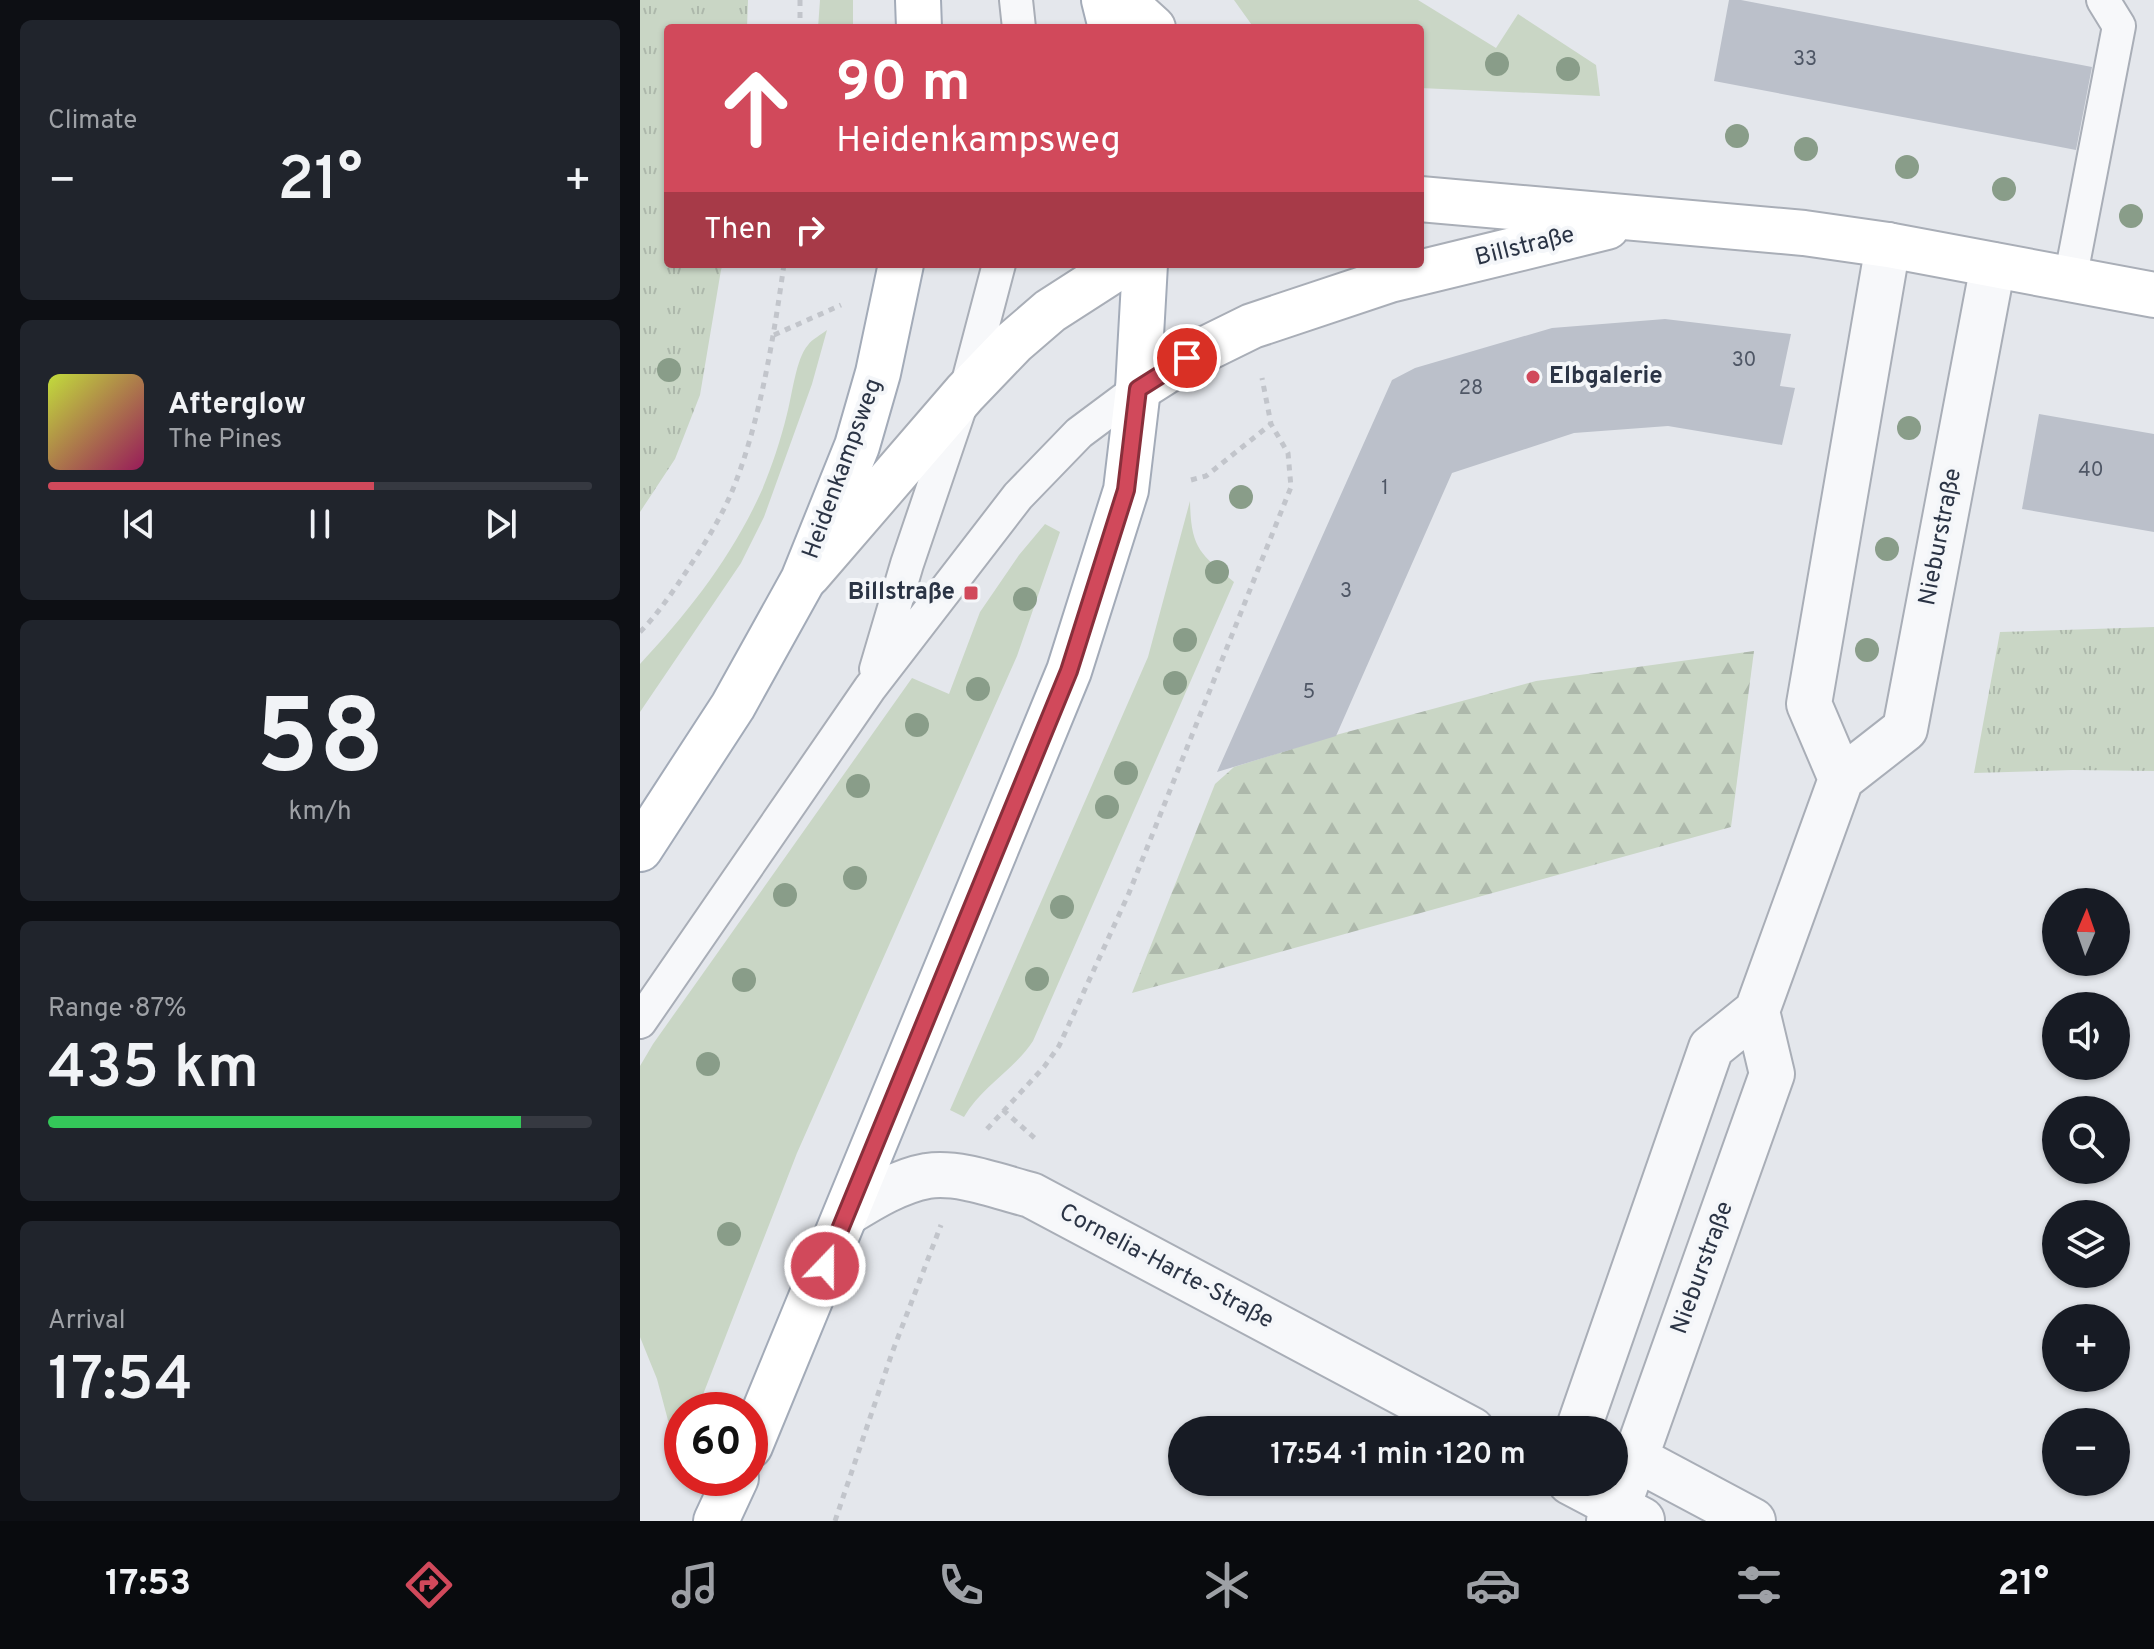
<!DOCTYPE html>
<meta charset="utf-8">
<style>
body{margin:0;font-family:Overpass,sans-serif;background:#20242c;color:#f1f3f6;height:100vh;display:flex;flex-direction:column;font-size:30px;white-space:nowrap}
*{box-sizing:border-box;margin:0}
p{font-size:26px;color:#9ea1a6}
.icon{flex:none;width:44px;height:44px;fill:none;stroke:currentColor;stroke-width:2;stroke-linecap:round;stroke-linejoin:round}
.map{position:relative;flex:1;overflow:hidden}
.side{display:flex;flex-direction:column;gap:20px;padding:20px;background:#0d0f14;width:640px}
.side>*{flex:none}
.hud{position:absolute;left:24px;top:24px;width:760px;height:244px;border-radius:8px;box-shadow:0 2px 6px #0004;background:#d1495b;color:#fff;overflow:hidden}
.needle{width:52px;rotate:2deg}
.buttons{position:absolute;left:1402px;top:888px;display:grid;gap:16px}
.buttons a{display:grid;place-items:center;width:88px;height:88px;border-radius:50%;background:#171b24;box-shadow:0 2px 6px #0004;font-size:40px}
.speed{position:absolute;left:24px;top:1392px;display:flex;gap:16px;font-size:40px;font-weight:700;text-align:center}
.speed>*{display:grid;place-content:center;width:104px;height:104px;border-radius:50%;background:#171b24;box-shadow:0 2px 6px #0004;line-height:1}
.speed .limit{border:12px solid #d22;background:#fff;color:#111}
.pin{position:absolute;display:grid;place-items:center;width:68px;height:68px;color:#fff;margin:-34px;border:4px solid #fff;border-radius:50%;box-shadow:0 2px 8px #0007}
.me{position:absolute;width:88px;margin:-44px;rotate:22deg;stroke-linejoin:round;filter:drop-shadow(0 0 6px #0008)}
.turn{display:flex;align-items:center;gap:28px;height:168px;padding:0 40px;font-size:36px}
.turn .icon{width:104px;height:104px;stroke-width:2.5}
.turn b{display:block;font-size:56px;line-height:68px}
.then{display:flex;align-items:center;height:76px;padding:0 40px;background:#0003;gap:16px;font-size:30px}
.big{font-size:60px;font-weight:600;line-height:1.1}
.side .widget{flex:1;display:flex;flex-direction:column;justify-content:center;gap:12px;min-width:0;padding:0 28px;border-radius:12px;background:#20242c}
.side .dial{align-items:center;gap:0}
.dial b{font-size:104px;line-height:1}
.song{display:flex;align-items:center;gap:24px}
.cover{width:96px;height:96px;border-radius:12px;background:linear-gradient(135deg,hsl(70 70% 55%),hsl(330 70% 35%))}
.played{height:8px;border-radius:4px;background:linear-gradient(90deg,#d1495b 60%,#363941 60%)}
.keys{display:flex;justify-content:space-around;direction:ltr}
.heat{display:flex;justify-content:space-between;align-items:center;font-size:44px;direction:ltr}
.charge{height:12px;border-radius:6px;background:linear-gradient(90deg,#34c759 87%,#363941 0)}
.trip{position:absolute;left:528px;top:1416px;width:460px;height:80px;border-radius:40px;background:#171b24;box-shadow:0 2px 6px #0004;font-weight:600;line-height:80px;text-align:center}
.tab-bar{display:flex;height:128px;justify-content:space-around;align-items:center;background:#090b0e;color:#9ea1a6}
.tab-bar .icon{width:56px;height:56px}
.tab-bar .on{color:#d1495b}
.tab-bar b{font-size:36px;color:#f1f3f6}
main{display:flex;flex:1;min-height:0}
.map>svg:first-child{display:block}
.green{fill:#c9d6c5}
.forest{fill:url(#forest-firs)}
.park{fill:url(#park-tufts)}
.building{fill:#bbc0ca}
.lines{fill:none;stroke-linecap:round;stroke-linejoin:round}
.service-casing{stroke:#a9aeb7;stroke-width:36}
.minor-casing{stroke:#a9aeb7;stroke-width:48}
.secondary-casing{stroke:#a9aeb7;stroke-width:48}
.primary-casing{stroke:#a3abb8;stroke-width:48}
.path{stroke:#c2c5cb;stroke-width:5;stroke-dasharray:6 6;stroke-linecap:butt}
.service{stroke:#f7f8fa;stroke-width:32}
.minor{stroke:#f7f8fa;stroke-width:44}
.secondary{stroke:#fff;stroke-width:44}
.primary{stroke:#fff;stroke-width:44}
.tree{fill:#899d89}
.route-casing{stroke:#882f3b;stroke-width:20}
.route{stroke:#d1495b;stroke-width:14}
.poi-dot{fill:#d1495b;stroke:#f4f6f9;stroke-width:3}
.labels{text-anchor:middle;dominant-baseline:central;stroke-width:8;stroke-linejoin:round;paint-order:stroke}
.number-label{font-size:20px;fill:#4f5766}
.street-label{font-size:24px;fill:#2b3445;stroke:#f4f6f9}
.poi-label{font-size:24px;font-weight:bold;fill:#2b3445;stroke:#f4f6f9;text-anchor:start}
</style>
<main>
<section class="side">
<div class="widget"><p>Climate</p>
<div class="heat"><a>−</a><b class="big">21°</b><a>+</a></div>
</div>
<div class="widget">
<div class="song"><i class="cover"></i><div><b>Afterglow</b><p>The Pines</p></div></div>
<div class="played"></div>
<div class="keys"><svg class="icon" aria-label="previous" viewBox="0 0 24 24"><path d="M18 5L8 12l10 7zM5 5v14"/></svg><svg class="icon" aria-label="pause" viewBox="0 0 24 24"><path d="M8 5v14M16 5v14"/></svg><svg class="icon" aria-label="next" viewBox="0 0 24 24"><path d="M6 5l10 7-10 7zM19 5v14"/></svg></div>
</div>
<div class="widget dial"><b>58</b><p>km/h</p></div>
<div class="widget"><p>Range · 87%</p><b class="big">435 km</b><div class="charge"></div></div>
<div class="widget"><p>Arrival</p><b class="big">17:54</b></div>
</section>
<div class="map">
<svg width="1514" height="1521" viewBox="0 0 1514 1521">
<defs>
<pattern id="forest-firs" width="22" height="20" patternUnits="userSpaceOnUse" patternTransform="scale(2)"><rect width="22" height="20" fill="#c9d6c5"/><path d="M5 1l3.5 6h-7zM16 11l3.5 6h-7z" fill="#adb8ab"/></pattern>
<pattern id="park-tufts" width="24" height="20" patternUnits="userSpaceOnUse" patternTransform="scale(2)"><rect width="24" height="20" fill="#c9d6c5"/><path d="M3 7l-1-3M5 7V3M7 7l1-3M15 17l-1-3M17 17v-4M19 17l1-3" fill="none" stroke="#adb8ab"/></pattern>
</defs>
<rect width="100%" height="100%" fill="#e4e7ec"/>
<path class="green" d="M180,0H213V28H178Z
M594,0H778L856,48L878,14L956,65L960,96L780,88V28H614Z
M187,330L172,384L124,517L101,563L0,712V664C49,612 93,555 122,490C132,466 141,439 147,414C152,396 156,358 168,345C172,339 181,335 187,330Z
M550,501C551,548 559,553 594,582L393,1041C374,1070 341,1087 324,1117L310,1110L508,657Z
M405,524L420,532L377,656L157,1153L57,1410H42V1449L38,1458L17,1379L0,1337V1066L13,1044L272,678L309,694L340,612L379,555Z"/>
<path class="forest" d="M1114,651L1091,827L492,993L575,784L594,767L696,735L896,681Z"/>
<path class="park" d="M0,0H108L107,28H28V264H82L60,395L35,459L0,512Z
M1514,627V771L1433,770L1334,773L1360,632Z"/>
<path class="building" d="M1089,0H1101L1452,67L1436,150L1074,81Z
M1025,319L1151,334L1140,386L1155,388L1142,445L1028,426L934,433L812,473L696,736L577,772L752,380L775,368L912,328Z
M1399,414L1514,434V532L1382,509Z"/>
<g class="lines">
<defs>
<path id="service" d="M376,0L379,28
M1430,280L1479,26L1463,0
M236,669L267,564L325,393L359,264
M0,1022L230,688L378,496L439,433L498,389"/>
<path id="minor" d="M1201,779L1169,704L1248,245
M207,1213C231,1198 259,1181 287,1176C320,1171 359,1187 391,1195L832,1430
M938,1430L1071,1048L1117,1011L1201,779L1265,729L1353,265
M995,1458L1113,1521
M930,1482L1002,1520
M969,1521L978,1507L1132,1074L1117,1011"/>
<path id="secondary" d="M482,0L513,28
M780,199L1164,233L1248,245L1514,295
M498,389L547,358L612,326L750,280L967,227
M168,575L325,393L374,342L410,311L483,264"/>
<path id="primary" d="M278,0L279,28
M464,0L471,28
M0,849L93,706L163,580L217,446L238,373L261,264
M110,1446L429,671L486,490L498,389L505,264
M76,1521L96,1478"/>
</defs>
<use href="#service" class="service-casing"/>
<use href="#minor" class="minor-casing"/>
<use href="#secondary" class="secondary-casing"/>
<use href="#primary" class="primary-casing"/>
<path class="path" d="M160,0V28
M134,335L201,305
M551,480L566,476L631,424
M0,632C15,617 26,601 38,584C58,554 79,523 93,489C120,422 134,336 144,264
M363,1110L398,1141
M347,1129L404,1067L419,1046L489,893L651,487L648,453L631,424L622,378
M195,1521L252,1353L301,1225"/>
<use href="#service" class="service"/>
<use href="#minor" class="minor"/>
<use href="#secondary" class="secondary"/>
<use href="#primary" class="primary"/>
</g>
<g class="tree">
<circle cx="857" cy="64" r="12"/>
<circle cx="928" cy="69" r="12"/>
<circle cx="1097" cy="136" r="12"/>
<circle cx="1166" cy="149" r="12"/>
<circle cx="1267" cy="167" r="12"/>
<circle cx="1364" cy="189" r="12"/>
<circle cx="1491" cy="216" r="12"/>
<circle cx="29" cy="370" r="12"/>
<circle cx="1269" cy="428" r="12"/>
<circle cx="601" cy="497" r="12"/>
<circle cx="1247" cy="549" r="12"/>
<circle cx="577" cy="572" r="12"/>
<circle cx="385" cy="599" r="12"/>
<circle cx="545" cy="640" r="12"/>
<circle cx="1227" cy="650" r="12"/>
<circle cx="535" cy="683" r="12"/>
<circle cx="338" cy="689" r="12"/>
<circle cx="277" cy="725" r="12"/>
<circle cx="486" cy="773" r="12"/>
<circle cx="218" cy="786" r="12"/>
<circle cx="467" cy="807" r="12"/>
<circle cx="215" cy="878" r="12"/>
<circle cx="145" cy="895" r="12"/>
<circle cx="422" cy="907" r="12"/>
<circle cx="397" cy="979" r="12"/>
<circle cx="104" cy="980" r="12"/>
<circle cx="68" cy="1064" r="12"/>
<circle cx="89" cy="1234" r="12"/>
</g>
<g class="lines">
<defs>
<path id="route" d="M185,1266L429,671L486,490L498,389L547,358"/>
</defs>
<use href="#route" class="route-casing"/>
<use href="#route" class="route"/>
</g>
<g class="poi-dot">
<circle cx="893" cy="377" r="8"/>
<rect x="323" y="585" width="16" height="16" rx="4"/>
</g>
<g class="labels">
<g class="number-label">
<text x="1165" y="60">33</text>
<text x="1104" y="361">30</text>
<text x="831" y="389">28</text>
<text x="1451" y="471">40</text>
<text x="745" y="489">1</text>
<text x="706" y="592">3</text>
<text x="669" y="693">5</text>
</g>
<g class="street-label">
<text transform="translate(885 247) rotate(-14)">Billstraße</text>
<text transform="translate(203 469) rotate(-70)">Heidenkampsweg</text>
<text transform="translate(1301 537) rotate(-79)">Nieburstraße</text>
<text transform="translate(526 1267) rotate(28)">Cornelia-Harte-Straße</text>
<text transform="translate(1063 1268) rotate(-70)">Nieburstraße</text>
</g>
<g class="poi-label">
<text x="909" y="377">Elbgalerie</text>
<text x="315" y="593" text-anchor="end">Billstraße</text>
</g>
</g>
</svg>
<div class="buttons">
<a><svg class="needle" viewBox="-14 -14 28 28"><path d="M0-13l5 13h-10z" fill="#e53935"/><path d="M0 13l5-13h-10z" fill="#9ea1a6"/></svg></a>
<a><svg class="icon" aria-label="sound" viewBox="0 0 24 24"><path d="M4 9h4l5-4v14l-5-4H4zM17 9q2 3 0 6"/></svg></a>
<a><svg class="icon" aria-label="search" viewBox="0 0 24 24"><circle cx="10" cy="10" r="6"/><path d="M15 15l6 6"/></svg></a>
<a><svg class="icon" aria-label="layers" viewBox="0 0 24 24"><path d="M12 4l9 5-9 5-9-5zM3 14l9 5 9-5"/></svg></a>
<a>+</a>
<a>−</a>
</div>
<div class="speed"><div class="limit">60</div></div>
<div class="pin" style="left:547px;top:358px;background:#d93025"><svg class="icon" aria-label="arrive" viewBox="0 0 24 24"><path d="M6 21V4h12l-3 4 3 4H6"/></svg></div>
<svg class="me" style="left:185px;top:1266px" viewBox="-20 -20 40 40"><circle r="17" fill="#d1495b" stroke="#fff" stroke-width="3"/><path d="M0-11L8 9 0 5-8 9z" fill="#fff"/></svg>
<div class="trip">17:54 · 1 min · 120 m</div>
<div class="hud">
<div class="turn"><svg class="icon" aria-label="ahead" viewBox="0 0 24 24"><path d="M12 20V5M6 11l6-6 6 6"/></svg><div><b>90 m</b>Heidenkampsweg</div></div>
<div class="then">Then<svg class="icon" aria-label="right" viewBox="0 0 24 24"><path d="M7 20v-9h11M14 6l5 5-5 5"/></svg></div>
</div>
</div>
</main>
<nav class="tab-bar">
<b>17:53</b>
<svg class="icon on" aria-label="directions" viewBox="0 0 24 24"><path d="M12 3l9 9-9 9-9-9zM9 14v-3h6M13 9l2 2-2 2"/></svg>
<svg class="icon" aria-label="music" viewBox="0 0 24 24"><path d="M9 18V5l10-2v13"/><circle cx="6" cy="18" r="3"/><circle cx="16" cy="16" r="3"/></svg>
<svg class="icon" aria-label="phone" viewBox="0 0 24 24"><path d="M5 4h4l2 5-3 2q2 4 5 5l2-3 5 2v4C11 20 4 13 5 4z"/></svg>
<svg class="icon" aria-label="climate" viewBox="0 0 24 24"><path d="M12 3v18M4 7l16 10M4 17L20 7"/></svg>
<svg class="icon" aria-label="car" viewBox="0 0 24 24"><path d="M5 17H2v-5l4-1 3-4h7l3 4 3 1v5h-3M9 17h6M6 11h13"/><circle cx="7" cy="17" r="2"/><circle cx="17" cy="17" r="2"/></svg>
<svg class="icon" aria-label="filters" viewBox="0 0 24 24"><path d="M4 7h16M4 17h16"/><circle cx="9" cy="7" r="2"/><circle cx="15" cy="17" r="2"/></svg>
<b>21°</b>
</nav>
